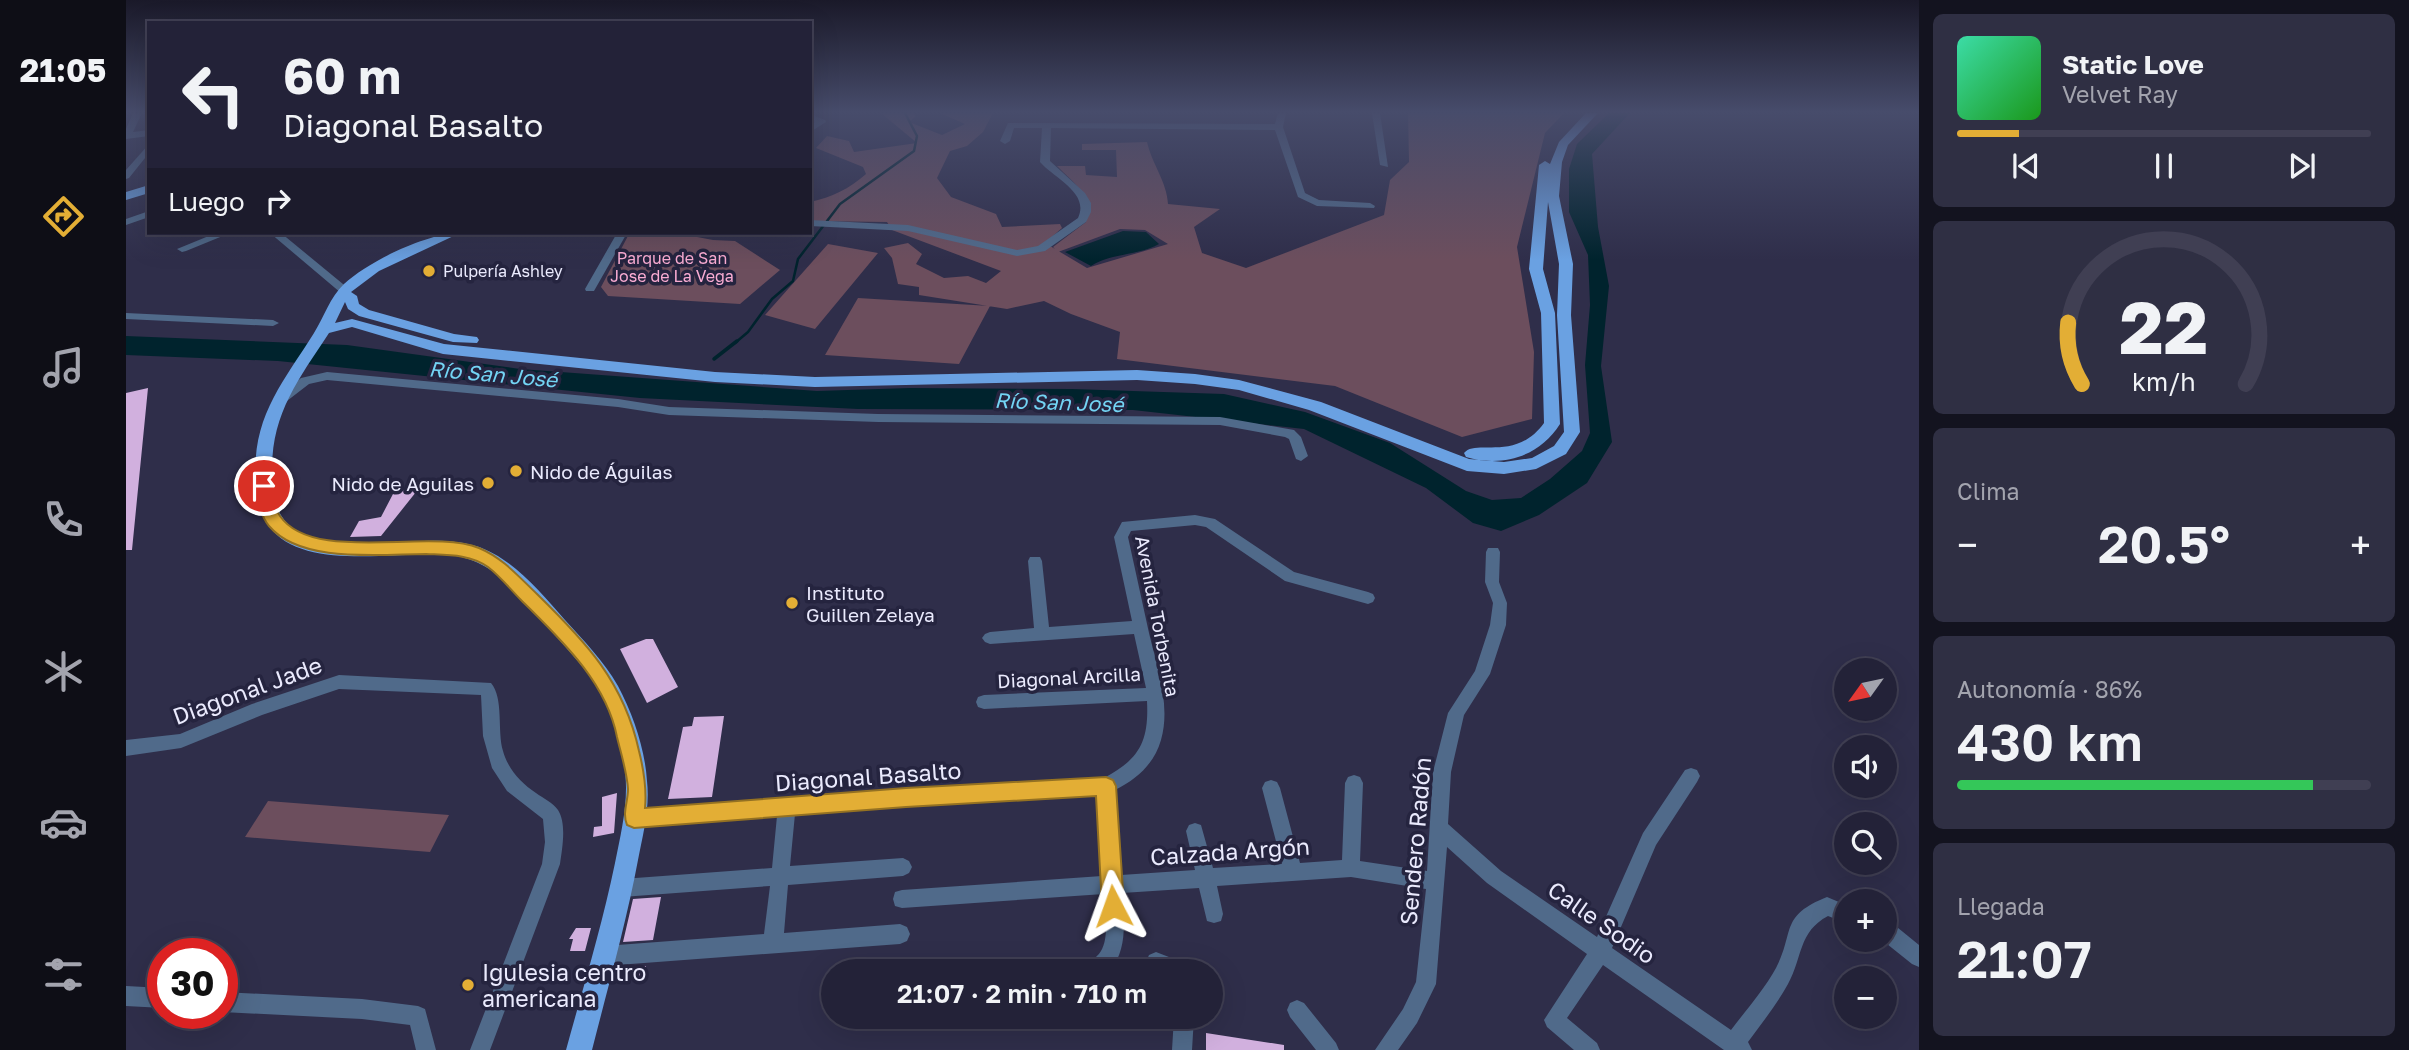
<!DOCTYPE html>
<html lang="es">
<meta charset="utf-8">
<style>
body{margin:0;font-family:"Golos Text",sans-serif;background:#2f2f43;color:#f1f3f6;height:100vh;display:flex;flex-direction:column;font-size:26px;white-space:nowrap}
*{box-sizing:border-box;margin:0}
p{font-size:23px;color:#a3a4ae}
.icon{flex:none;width:38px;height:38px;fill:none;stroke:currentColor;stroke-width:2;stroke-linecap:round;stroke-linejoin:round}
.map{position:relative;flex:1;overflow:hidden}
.sheet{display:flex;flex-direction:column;gap:14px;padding:14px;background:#13131f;width:490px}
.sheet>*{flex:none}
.hud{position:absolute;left:21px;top:21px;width:665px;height:214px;border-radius:0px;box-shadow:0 7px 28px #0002,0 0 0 2px #403f53;background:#232238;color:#f1f3f6;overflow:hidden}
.needle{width:46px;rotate:237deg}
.fabs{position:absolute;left:1708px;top:658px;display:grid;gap:14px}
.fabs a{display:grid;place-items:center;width:63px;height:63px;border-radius:50%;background:#232238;box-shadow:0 7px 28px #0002,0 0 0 2px #403f53;font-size:35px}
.speed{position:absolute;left:21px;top:938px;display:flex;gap:14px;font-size:35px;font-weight:700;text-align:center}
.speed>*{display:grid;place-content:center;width:91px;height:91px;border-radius:50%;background:#232238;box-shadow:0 7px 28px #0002,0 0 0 2px #403f53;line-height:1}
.speed .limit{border:10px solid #d22;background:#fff;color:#111}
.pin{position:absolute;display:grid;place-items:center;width:60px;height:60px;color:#fff;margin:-30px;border:4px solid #fff;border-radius:50%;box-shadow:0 2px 7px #0007}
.me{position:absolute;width:77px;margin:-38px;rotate:356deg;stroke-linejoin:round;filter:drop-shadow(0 0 5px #0008)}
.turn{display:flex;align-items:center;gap:24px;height:147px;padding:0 21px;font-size:32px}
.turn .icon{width:91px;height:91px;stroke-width:2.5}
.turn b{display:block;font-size:49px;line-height:60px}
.then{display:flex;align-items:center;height:66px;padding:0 21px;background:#0003;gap:14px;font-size:26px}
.big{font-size:52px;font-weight:600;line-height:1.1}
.sheet .widget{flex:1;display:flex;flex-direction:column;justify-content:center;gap:10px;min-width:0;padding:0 24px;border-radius:10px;background:#2f2f43}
.sheet .dial{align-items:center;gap:0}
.dial svg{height:182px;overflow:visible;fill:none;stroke:#403f53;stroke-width:7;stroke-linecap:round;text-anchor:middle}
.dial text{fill:#f1f3f6;stroke:none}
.song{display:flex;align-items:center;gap:21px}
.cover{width:84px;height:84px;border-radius:10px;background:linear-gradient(135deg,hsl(160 70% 55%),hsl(120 70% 35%))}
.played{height:7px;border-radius:4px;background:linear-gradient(90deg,#e3ae35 15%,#403f53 15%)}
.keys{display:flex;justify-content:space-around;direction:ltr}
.heat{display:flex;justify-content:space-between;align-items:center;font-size:38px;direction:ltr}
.charge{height:10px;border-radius:5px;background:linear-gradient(90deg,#34c759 86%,#403f53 0)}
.trip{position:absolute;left:695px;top:959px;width:402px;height:70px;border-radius:35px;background:#232238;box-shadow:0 7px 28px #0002,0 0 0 2px #403f53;font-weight:600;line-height:70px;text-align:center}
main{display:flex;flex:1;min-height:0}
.dock{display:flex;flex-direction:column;width:126px;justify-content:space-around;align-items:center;background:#0e0e16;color:#a3a4ae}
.dock .icon{width:49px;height:49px}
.dock .selected{color:#e3ae35}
.dock b{font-size:32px;color:#f1f3f6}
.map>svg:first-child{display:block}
.green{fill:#6c4e5d}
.water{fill:#00232d}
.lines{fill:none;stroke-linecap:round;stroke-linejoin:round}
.stream-far1{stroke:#00232d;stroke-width:2.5}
.stream{stroke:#00232d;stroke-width:3.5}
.building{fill:#d1b0de}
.minor{fill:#506a8a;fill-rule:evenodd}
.major{fill:#6aa1e2;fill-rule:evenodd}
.route{fill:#e3ae35;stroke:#947122;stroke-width:2}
.poi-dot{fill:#e3ae35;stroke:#25243f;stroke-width:2.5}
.labels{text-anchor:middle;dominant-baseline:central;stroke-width:7;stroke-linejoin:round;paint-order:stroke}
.far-park-label{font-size:16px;fill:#faacd3;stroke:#25243f}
.far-poi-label{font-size:16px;fill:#eaeafd;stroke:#25243f;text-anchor:start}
.poi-label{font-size:19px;fill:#eaeafd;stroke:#25243f;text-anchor:start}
.street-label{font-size:19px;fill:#eaeafd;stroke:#25243f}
.water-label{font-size:21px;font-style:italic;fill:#73d4f4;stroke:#25243f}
.near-street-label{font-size:23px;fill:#eaeafd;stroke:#25243f}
.near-poi-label{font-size:23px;fill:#eaeafd;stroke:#25243f;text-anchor:start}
</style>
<main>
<nav class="dock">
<b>21:05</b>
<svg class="icon selected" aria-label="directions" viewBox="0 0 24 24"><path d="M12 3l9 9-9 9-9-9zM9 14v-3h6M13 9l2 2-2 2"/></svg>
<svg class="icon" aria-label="music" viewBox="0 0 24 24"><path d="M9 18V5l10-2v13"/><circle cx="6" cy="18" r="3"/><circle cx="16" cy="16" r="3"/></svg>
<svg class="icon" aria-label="phone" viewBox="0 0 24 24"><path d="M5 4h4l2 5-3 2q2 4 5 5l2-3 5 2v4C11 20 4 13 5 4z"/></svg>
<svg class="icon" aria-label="climate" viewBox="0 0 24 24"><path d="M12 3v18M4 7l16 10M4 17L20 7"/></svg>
<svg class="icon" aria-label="car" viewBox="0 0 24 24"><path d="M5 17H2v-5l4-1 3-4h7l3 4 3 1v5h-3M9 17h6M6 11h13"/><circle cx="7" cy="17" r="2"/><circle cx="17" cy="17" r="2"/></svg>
<svg class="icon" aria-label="filters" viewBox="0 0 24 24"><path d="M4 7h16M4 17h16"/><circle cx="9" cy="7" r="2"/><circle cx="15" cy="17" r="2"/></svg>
</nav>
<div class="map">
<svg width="1793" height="1050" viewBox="0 0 1793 1050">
<rect width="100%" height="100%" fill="#2f2e4a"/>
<path class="green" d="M755,113H787L790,116L783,122L816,135L839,124L814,113H867L857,132L841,146L824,151L811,178L825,197L870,214L876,227L934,224L936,228L919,243L961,268L1042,244L1019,230L994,229L932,252L927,247L960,222C962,191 951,186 931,166H959L960,175L991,177L990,150H956V144L1021,142C1026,164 1041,182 1042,204L1094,209L1068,227L1076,253L1120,268L1258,215L1264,180L1283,162L1282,113H1438L1419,133L1391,247L1408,352L1406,419L1336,437L1209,386L991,359L994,332L945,314L918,301L881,309L793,295V287L772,284L766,258L758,248L782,243L796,254L790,264L818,278L842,276L860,283L875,271L766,230L761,222L684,221V202C706,197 723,189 740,174L737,167L690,148L701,136L723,141L728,152L791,143Z
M550,233L587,240L609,241L654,270L614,304L482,296L475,287L503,234Z
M702,244L752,253L689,329L639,315Z
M732,298L864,306L833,364L699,355Z
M142,801L323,815L304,852L119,837Z"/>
<path class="water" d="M1483,113H1504L1466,154L1472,227L1483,286L1475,366L1486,442L1461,483L1413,515L1375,531L1347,523L1300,488L1178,429L1007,410L732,409L514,398L152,361L0,355V336L221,345L394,369L691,391L784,388L946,389L1098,394L1179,412L1264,443L1340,491L1366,500L1395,498L1424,479L1456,451L1464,433L1459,365L1464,305L1462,255L1443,212V169L1451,144Z
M997,231L1020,232L1033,244C1011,256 985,253 965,266L939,252Z"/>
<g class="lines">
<path class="stream-far1" d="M609,343L622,332L646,299L667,281L672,259L714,204L788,151L791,136L779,113"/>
<path class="stream" d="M588,359L611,341"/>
</g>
<path class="building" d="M22,388L6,550H0V393Z
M282,485L294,487L255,536L224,537L233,521L255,517L267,494L278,490Z
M520,639H527L552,687L521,703L494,649Z
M598,716L586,797L542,799L557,727L566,726L568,717Z
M491,793L488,833L467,837L468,827L476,826V797Z
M535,897L527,940L497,942L507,899Z
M450,928H465L459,951H444L447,939H443Z
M520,966L518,976L490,978L492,968Z
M1080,1033L1158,1045V1050H1080Z"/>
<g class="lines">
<path class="minor" d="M7,113H16L7,132L23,130V136L0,139V129Z
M1152,113H1160L1157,127L1179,193L1193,200L1244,203L1249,206L1248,208L1191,206L1172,197L1149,130L925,128L924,161L959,193L965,203V212L960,222L919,251L891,256L782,231L684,226V220L782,225L891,250L912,246L952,218C964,193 928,178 914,162L916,128H888L884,141L879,144L874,141L882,123L1149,124Z
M1246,113H1254L1262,167L1254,165Z
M684,114L699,120L700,122L684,132V125L689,122L684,120Z
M23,144V153L3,178L0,179V170Z
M23,211V217L0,225V219Z
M90,233H104L60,251L56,252L51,249Z
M144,233H155L223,289V293H215Z
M491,233H501L468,291H460L459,289Z
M574,233H624L619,236H579Z
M0,313L147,320L153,323L147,326L0,319Z
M201,372L492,399L543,407L752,414L1094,417L1168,430L1175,437L1182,456L1175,461L1170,459L1163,439L1159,437L1094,425L752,422L543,415L492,407L201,380L183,384L157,404L153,405L147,401L175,378Z
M1069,515L1089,519L1168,572L1242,592L1247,594L1249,598L1247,602L1242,604L1159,581L1080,527L1069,525L1005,531L1002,537C1009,569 1016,601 1023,633C1031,667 1045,705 1035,740C1028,764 1011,779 989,790L995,875L1069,870L1060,831L1063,825L1069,823L1075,825L1087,868L1156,864L1136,788L1139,782L1145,780L1151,782L1154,788L1174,863L1216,860L1219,783L1222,777L1228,775L1234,777L1237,783L1234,861L1301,871L1307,772L1322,713L1349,671L1364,625L1367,603L1359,582L1360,552L1362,548H1372L1374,552L1373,582L1381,603L1380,625L1364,674L1338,715L1325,772L1322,824L1375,871L1471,937L1517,833L1559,770L1565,768L1571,770L1574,776L1571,782L1530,845L1486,948L1605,1030C1620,1010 1638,990 1650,968C1669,932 1653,916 1701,897L1720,905V923L1702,916C1672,932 1677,957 1662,984C1651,1004 1636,1023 1622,1042L1626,1050H1598L1477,965L1441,1018L1471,1043L1474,1050H1448L1421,1027L1418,1020L1461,954L1361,883L1321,847L1310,984L1291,1023L1272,1050H1249L1277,1009L1290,982L1300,889L1225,877L1091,886L1097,914L1095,921L1088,923L1081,921L1073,888L996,893C998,921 1002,948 984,971H956C960,961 970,960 975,951C984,936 978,911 978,894L776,908L769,906L767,899L769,892L776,890L976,876L972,794L780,805L669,814L664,866L777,858L783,861L786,867L783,873L777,876L662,885L658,933L774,924L781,927L784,934L781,941L774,944L478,966L471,963L468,956L471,949L478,946L638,934L644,886L496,897L489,895L487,888L489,881L496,879L646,868L651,816L508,827L502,825L499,819L502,813L508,811L780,789L978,778C1014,759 1023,741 1021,701L858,709L852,707L850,702L852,697L858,695L1020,688L1008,634L864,644L859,642L856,638L859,634L864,632L908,628L902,561L904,557H914L916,561L923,627L1006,621L988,537L996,522Z
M213,675L365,683C378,698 371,731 377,751C382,769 395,783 410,793C417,798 427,803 432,810C441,824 436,849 434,864L364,1050H344L416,864L419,842L417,819L381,791L366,768L357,736L355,695L213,689L136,715L55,748L0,756V740L54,734L126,704Z
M1759,921L1766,923L1793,945V967L1786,964L1756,940H1759Z
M1030,952L1061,964L1064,971H1029L1023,969L1020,962L1023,955Z
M0,986L37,988V1008L0,1006Z
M96,992L236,999L292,1006L299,1009L310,1050H290L284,1025L236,1019L96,1012Z
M1171,1000L1178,1003L1210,1043L1213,1050H1190L1164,1017L1161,1010L1164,1003Z
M1048,1017H1068L1066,1050H1046Z"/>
<path class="major" d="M1460,113H1472L1442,145L1436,162L1433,196L1447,264L1445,315L1454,432L1440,454L1410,469L1378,474L1341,471L1183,410L1113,390L1069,384L1011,380L689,387L589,382L317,354L226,327L203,333C170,383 141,420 147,483C148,501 152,518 168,529C217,561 295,529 350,546C387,558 414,592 439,620C457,640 478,661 492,686C507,714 519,749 521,781C524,808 517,834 512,860C500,924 482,987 466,1050H440C457,988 476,926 489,863C494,838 500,813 500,788C500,759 491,724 477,698C463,670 439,647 419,624C394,594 365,558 322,555C274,550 176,573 143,526C134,512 131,498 130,482C125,418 156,384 188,333C198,317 204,297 218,284C243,261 301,233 334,233L253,271L225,292L231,296L233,304L243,310L328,334L351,337L353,340L351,343L327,342L233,316L222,309L219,302L209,323L226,319L318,344L589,372L689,377L1011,370L1069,374L1113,380L1195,402L1343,459L1378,462L1406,458L1428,446L1438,432L1431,315L1433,264L1422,202L1417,269L1429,313L1434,424C1414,456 1377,468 1340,457L1338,453C1350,438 1389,463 1418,423L1415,313L1403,269L1413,165L1419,161L1424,164L1433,142Z
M23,185V193L0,200V192Z"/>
</g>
<linearGradient id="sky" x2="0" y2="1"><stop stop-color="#1a1929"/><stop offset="0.43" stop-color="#474c6b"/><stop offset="1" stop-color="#474c6b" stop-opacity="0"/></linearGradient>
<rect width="1793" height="260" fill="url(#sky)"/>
<path class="route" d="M138,480L145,486C147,496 148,507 154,516C187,564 303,528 353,548C377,558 393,577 411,594C460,642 498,682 513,751C518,771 521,788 519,808L780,788L980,777L987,780L990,786L998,906L995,914L987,917L979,914L976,906L970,796L780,807L508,828L501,825C496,813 502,802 502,789C501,772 495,754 491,737C480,681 434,639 395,600C385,590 374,576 362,567C344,554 321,555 300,554C255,554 175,564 143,526C134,515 132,500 130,486Z"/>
<g class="poi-dot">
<circle cx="303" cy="271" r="7"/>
<circle cx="390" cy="471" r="7"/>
<circle cx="362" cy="483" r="7"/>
<circle cx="666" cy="603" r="7"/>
<circle cx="342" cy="985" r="7"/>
</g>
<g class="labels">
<g class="far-park-label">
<text x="546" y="258">Parque de San<tspan x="546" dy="18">Jose de La Vega</tspan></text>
</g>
<g class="far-poi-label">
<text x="317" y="271">Pulpería Ashley</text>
</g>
<g class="poi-label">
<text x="404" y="471">Nido de Águilas</text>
<text x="348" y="483" text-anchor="end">Nido de Aguilas</text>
<text x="680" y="592">Instituto<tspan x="680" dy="22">Guillen Zelaya</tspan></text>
</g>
<g class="street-label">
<text transform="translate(1032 616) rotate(79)">Avenida Torbenita</text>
<text transform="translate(943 677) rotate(-3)">Diagonal Arcilla</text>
</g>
<g class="water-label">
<text transform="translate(367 374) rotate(5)">Río San José</text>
<text transform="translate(933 402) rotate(2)">Río San José</text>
</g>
<g class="near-street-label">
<text transform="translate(121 690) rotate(-20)">Diagonal Jade</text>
<text transform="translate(742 776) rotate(-4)">Diagonal Basalto</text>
<text transform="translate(1289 841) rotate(-85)">Sendero Radón</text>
<text transform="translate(1104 851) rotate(-4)">Calzada Argón</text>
<text transform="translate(1476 922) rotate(35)">Calle Sodio</text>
</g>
<g class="near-poi-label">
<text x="356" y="972">Igulesia centro<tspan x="356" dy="26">americana</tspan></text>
</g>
</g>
</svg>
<div class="fabs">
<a><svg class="needle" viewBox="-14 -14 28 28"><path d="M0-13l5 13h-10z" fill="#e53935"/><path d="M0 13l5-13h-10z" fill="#a3a4ae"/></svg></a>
<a><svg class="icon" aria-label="sound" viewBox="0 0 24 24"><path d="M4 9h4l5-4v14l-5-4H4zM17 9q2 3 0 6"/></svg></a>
<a><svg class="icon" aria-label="search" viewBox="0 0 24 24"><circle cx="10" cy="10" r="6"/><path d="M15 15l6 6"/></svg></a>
<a>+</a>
<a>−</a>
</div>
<div class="speed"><div class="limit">30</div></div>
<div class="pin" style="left:138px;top:486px;background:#d93025"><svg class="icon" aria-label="arrive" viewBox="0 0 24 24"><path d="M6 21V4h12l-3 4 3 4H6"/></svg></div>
<svg class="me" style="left:987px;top:906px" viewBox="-20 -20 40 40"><path d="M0-17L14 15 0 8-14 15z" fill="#e3ae35" stroke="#fff" stroke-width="4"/></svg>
<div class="trip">21:07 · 2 min · 710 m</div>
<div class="hud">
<div class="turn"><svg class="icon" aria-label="left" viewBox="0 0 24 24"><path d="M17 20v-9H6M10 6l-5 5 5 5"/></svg><div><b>60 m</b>Diagonal Basalto</div></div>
<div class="then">Luego<svg class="icon" aria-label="right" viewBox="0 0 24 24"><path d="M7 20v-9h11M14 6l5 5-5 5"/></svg></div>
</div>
</div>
<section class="sheet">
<div class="widget">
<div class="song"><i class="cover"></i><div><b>Static Love</b><p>Velvet Ray</p></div></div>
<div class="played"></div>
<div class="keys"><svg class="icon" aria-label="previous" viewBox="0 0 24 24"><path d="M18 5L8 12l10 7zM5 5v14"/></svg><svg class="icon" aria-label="pause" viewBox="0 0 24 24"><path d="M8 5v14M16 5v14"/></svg><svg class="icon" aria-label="next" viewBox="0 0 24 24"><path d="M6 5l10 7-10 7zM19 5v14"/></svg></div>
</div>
<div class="widget dial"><svg viewBox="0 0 100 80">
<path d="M14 69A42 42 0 1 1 86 69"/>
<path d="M14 69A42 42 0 0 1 8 42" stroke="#e3ae35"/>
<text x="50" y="56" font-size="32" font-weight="700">22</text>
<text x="50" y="72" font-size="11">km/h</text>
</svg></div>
<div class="widget"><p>Clima</p>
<div class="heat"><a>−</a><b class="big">20.5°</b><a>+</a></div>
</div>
<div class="widget"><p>Autonomía · 86%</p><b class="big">430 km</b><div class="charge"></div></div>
<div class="widget"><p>Llegada</p><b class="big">21:07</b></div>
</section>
</main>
